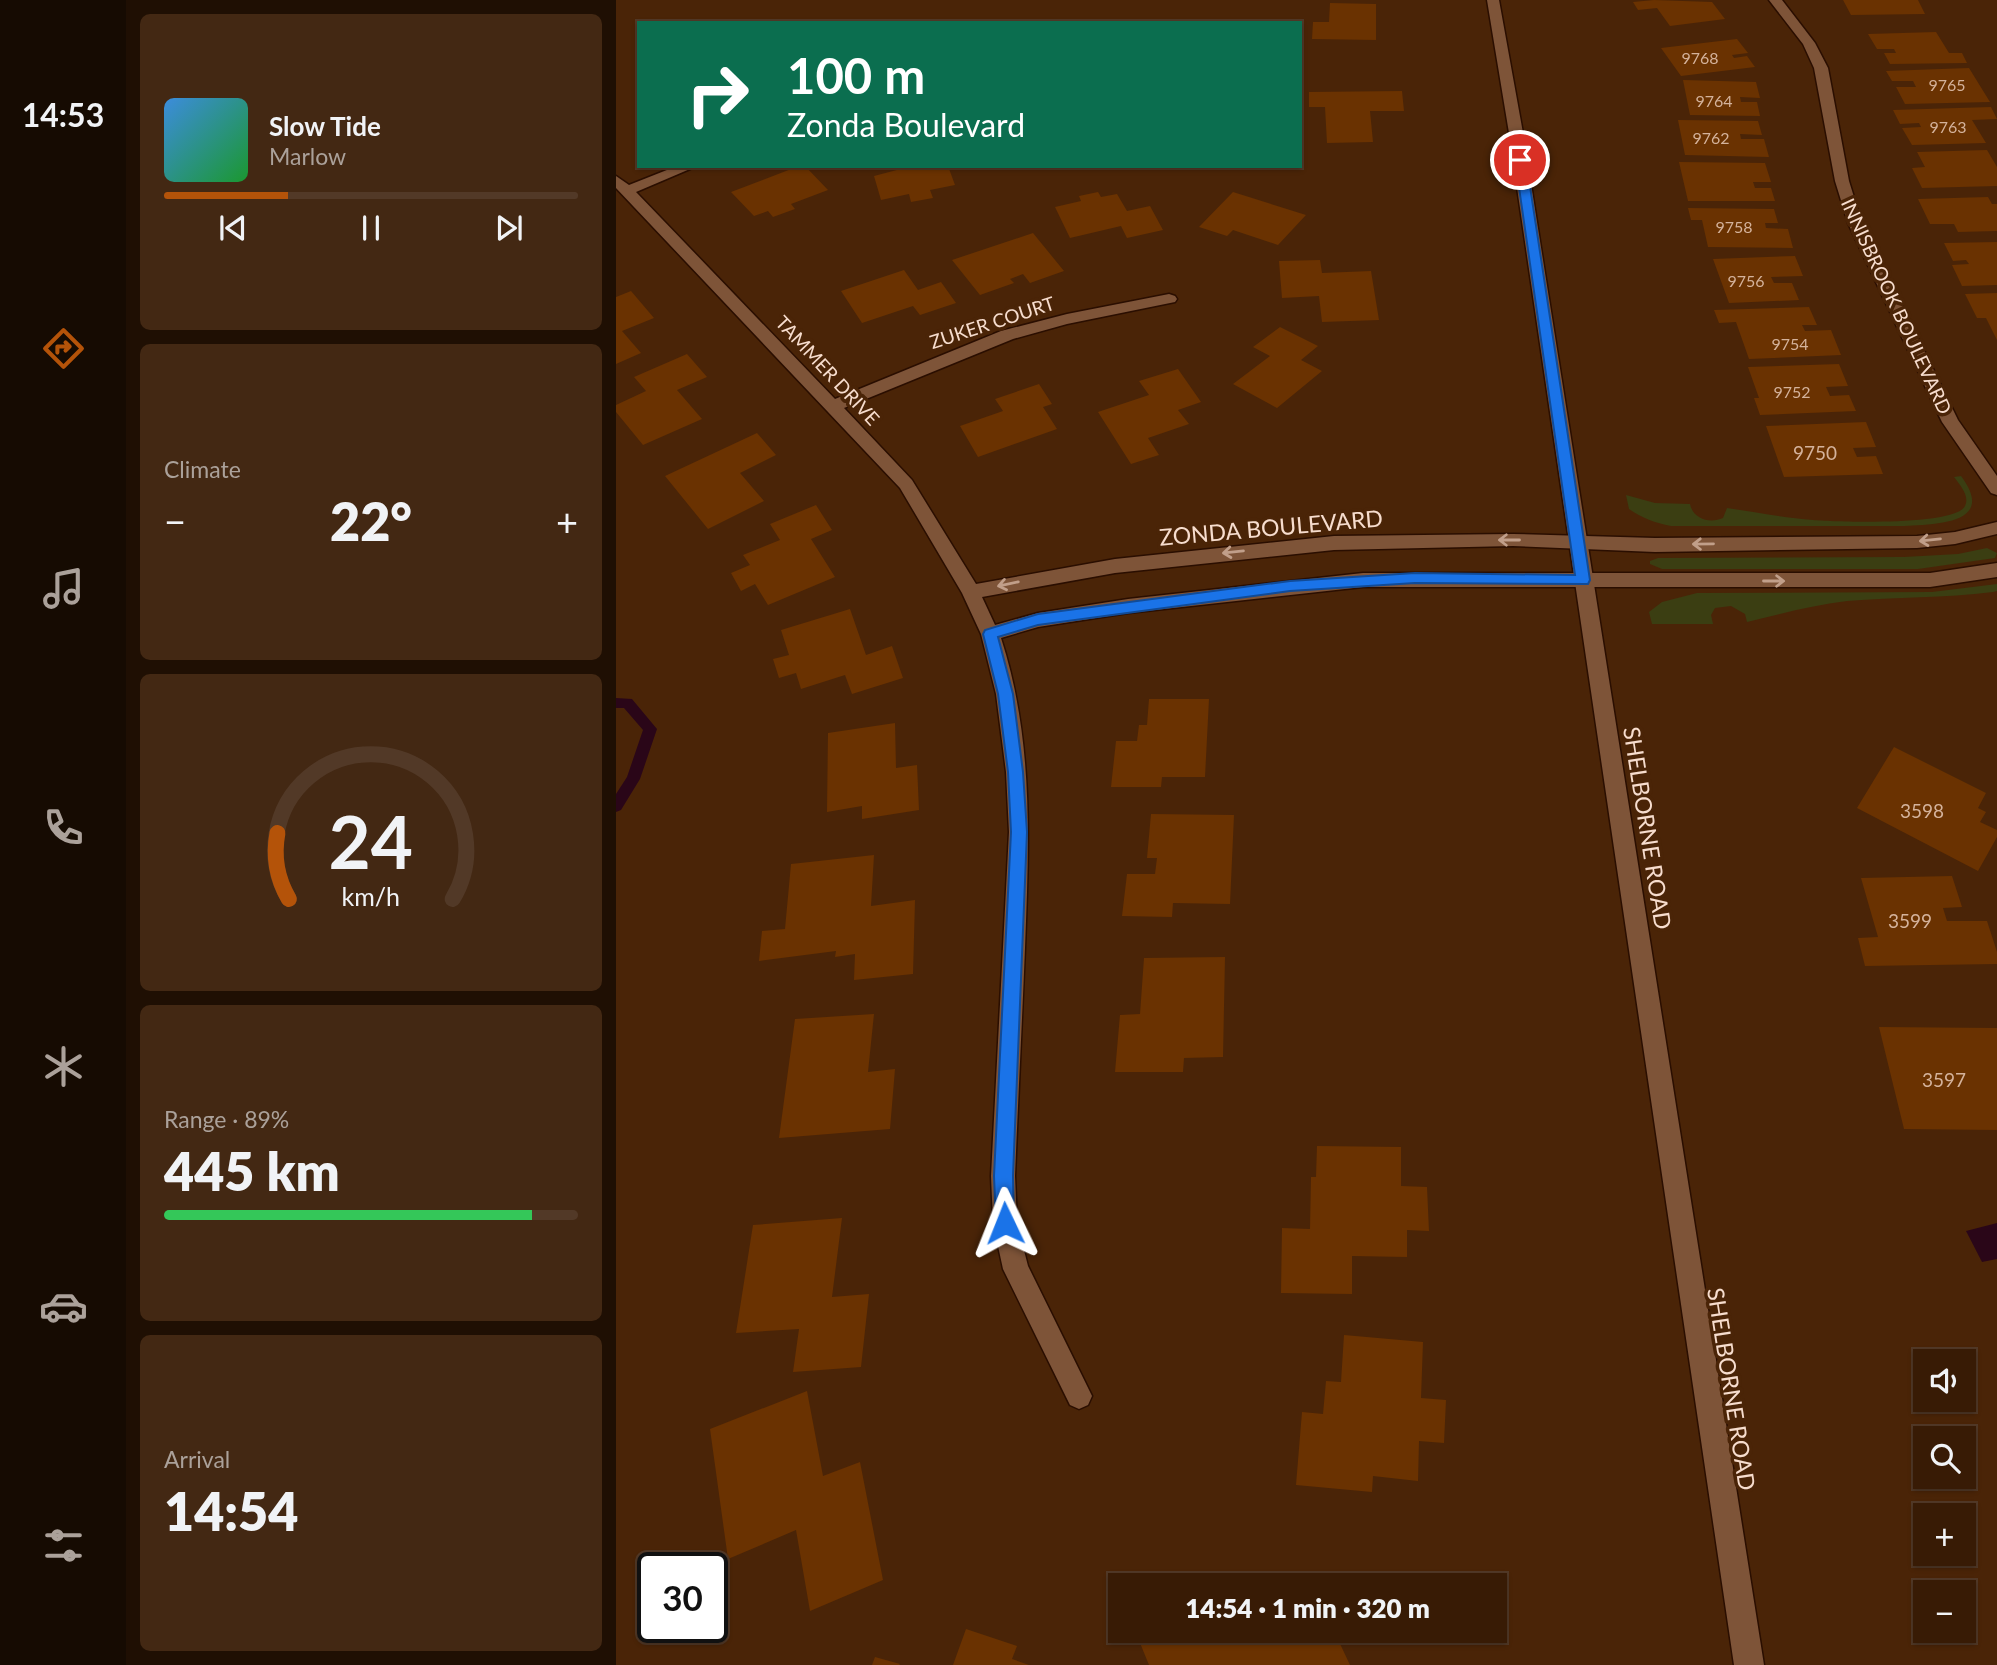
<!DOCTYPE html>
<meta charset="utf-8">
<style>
body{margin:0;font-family:Lato,sans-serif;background:#432813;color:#f1f3f6;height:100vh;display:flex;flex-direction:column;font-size:26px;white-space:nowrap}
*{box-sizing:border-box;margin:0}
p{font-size:23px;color:#aba19a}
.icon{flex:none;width:38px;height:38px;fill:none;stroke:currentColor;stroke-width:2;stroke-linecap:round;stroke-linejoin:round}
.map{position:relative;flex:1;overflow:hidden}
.side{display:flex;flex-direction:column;gap:14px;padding:14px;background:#1f0f03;width:490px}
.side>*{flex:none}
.guide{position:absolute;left:21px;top:21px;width:665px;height:147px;border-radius:0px;box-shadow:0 2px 5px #0004,0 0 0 2px #523927;background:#0b6e4f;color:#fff;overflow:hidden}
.controls{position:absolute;left:1297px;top:1349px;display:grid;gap:14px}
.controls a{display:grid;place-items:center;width:63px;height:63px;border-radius:0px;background:#381b05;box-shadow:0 2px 5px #0004,0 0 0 2px #523927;font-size:35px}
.speed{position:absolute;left:21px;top:1552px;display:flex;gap:14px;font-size:35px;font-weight:700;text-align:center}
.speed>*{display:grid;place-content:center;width:91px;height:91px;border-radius:50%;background:#381b05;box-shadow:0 2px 5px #0004,0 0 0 2px #523927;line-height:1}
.speed .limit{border:4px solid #111;border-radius:10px;background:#fff;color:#111}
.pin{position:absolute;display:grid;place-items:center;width:60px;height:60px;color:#fff;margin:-30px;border:4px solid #fff;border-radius:50%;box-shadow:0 2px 7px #0007}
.me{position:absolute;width:77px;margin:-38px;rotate:358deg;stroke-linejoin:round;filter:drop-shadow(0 0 5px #0008)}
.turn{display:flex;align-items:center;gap:24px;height:147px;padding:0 35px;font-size:32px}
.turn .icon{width:91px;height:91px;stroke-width:2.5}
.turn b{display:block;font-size:49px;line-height:60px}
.big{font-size:52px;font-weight:800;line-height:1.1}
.side .card{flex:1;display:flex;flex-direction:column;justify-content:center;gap:10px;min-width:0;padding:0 24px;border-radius:10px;background:#432813}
.side .dial{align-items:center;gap:0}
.dial svg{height:182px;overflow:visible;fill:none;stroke:#523927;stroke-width:7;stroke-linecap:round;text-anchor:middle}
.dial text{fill:#f1f3f6;stroke:none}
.song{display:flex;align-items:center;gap:21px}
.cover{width:84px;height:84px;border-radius:10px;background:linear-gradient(135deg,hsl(210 70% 55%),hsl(130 70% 35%))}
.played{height:7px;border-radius:4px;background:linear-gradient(90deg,#b45309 30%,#523927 30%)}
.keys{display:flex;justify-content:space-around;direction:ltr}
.heat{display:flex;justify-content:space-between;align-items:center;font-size:38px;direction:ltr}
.charge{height:10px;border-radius:5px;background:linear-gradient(90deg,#34c759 89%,#523927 0)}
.trip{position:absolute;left:492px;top:1573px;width:399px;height:70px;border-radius:0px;background:#381b05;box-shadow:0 2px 5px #0004,0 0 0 2px #523927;font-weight:800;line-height:70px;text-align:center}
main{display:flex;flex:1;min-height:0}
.dock{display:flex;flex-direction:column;width:126px;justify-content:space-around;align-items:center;background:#160b02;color:#aba19a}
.dock .icon{width:49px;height:49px}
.dock .on{color:#b45309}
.dock b{font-size:32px;color:#f1f3f6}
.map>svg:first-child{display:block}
.green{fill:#3b3e12}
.water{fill:#2a0618}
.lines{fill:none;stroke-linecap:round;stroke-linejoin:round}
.stream{fill:#2a0618;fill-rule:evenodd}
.building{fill:#6a3201}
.minor-casing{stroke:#2a0e00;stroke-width:3}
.tertiary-casing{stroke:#2a0e00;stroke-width:3}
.minor{fill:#7e5438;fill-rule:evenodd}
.tertiary{fill:#7e5438;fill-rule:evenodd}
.oneway{stroke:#c19f8a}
.route{fill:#1a73e8;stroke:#114b97;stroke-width:2}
.labels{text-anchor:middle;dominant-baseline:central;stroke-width:7;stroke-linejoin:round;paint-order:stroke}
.far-number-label{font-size:16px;fill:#d4b29b}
.far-street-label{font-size:19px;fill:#f7ddce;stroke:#4a2407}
.number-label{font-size:19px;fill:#d4b29b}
.street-label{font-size:23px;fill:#f7ddce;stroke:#4a2407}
</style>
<main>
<nav class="dock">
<b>14:53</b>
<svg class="icon on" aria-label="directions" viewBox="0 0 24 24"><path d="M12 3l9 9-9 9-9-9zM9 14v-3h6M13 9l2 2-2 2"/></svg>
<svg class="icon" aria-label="music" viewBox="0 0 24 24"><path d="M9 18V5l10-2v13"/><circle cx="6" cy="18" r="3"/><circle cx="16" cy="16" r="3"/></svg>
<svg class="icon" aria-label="phone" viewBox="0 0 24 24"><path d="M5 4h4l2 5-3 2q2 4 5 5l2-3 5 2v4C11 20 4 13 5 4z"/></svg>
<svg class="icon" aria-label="climate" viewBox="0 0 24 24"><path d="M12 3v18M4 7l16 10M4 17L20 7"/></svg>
<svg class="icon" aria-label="car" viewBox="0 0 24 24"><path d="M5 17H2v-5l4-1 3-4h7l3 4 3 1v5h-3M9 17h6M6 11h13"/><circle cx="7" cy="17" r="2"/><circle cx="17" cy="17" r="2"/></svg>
<svg class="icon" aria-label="filters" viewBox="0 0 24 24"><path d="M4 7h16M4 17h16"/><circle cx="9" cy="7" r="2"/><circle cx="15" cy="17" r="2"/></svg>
</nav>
<section class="side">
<div class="card">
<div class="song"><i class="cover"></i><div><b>Slow Tide</b><p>Marlow</p></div></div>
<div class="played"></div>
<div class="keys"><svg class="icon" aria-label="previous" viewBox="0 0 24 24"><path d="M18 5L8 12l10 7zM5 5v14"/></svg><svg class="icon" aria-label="pause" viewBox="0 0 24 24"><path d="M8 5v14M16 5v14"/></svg><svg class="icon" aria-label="next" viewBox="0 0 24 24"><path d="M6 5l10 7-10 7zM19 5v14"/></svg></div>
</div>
<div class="card"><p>Climate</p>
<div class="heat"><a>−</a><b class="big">22°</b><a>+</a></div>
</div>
<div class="card dial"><svg viewBox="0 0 100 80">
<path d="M14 69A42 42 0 1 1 86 69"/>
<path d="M14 69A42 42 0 0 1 9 40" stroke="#b45309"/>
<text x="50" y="56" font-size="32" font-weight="700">24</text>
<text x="50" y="72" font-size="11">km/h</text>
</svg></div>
<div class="card"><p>Range · 89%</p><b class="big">445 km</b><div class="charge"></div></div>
<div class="card"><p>Arrival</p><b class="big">14:54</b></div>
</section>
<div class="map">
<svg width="1381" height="1665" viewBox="0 0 1381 1665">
<rect width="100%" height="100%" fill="#4a2407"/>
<path class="green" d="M1345,476C1381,524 1321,524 1288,526H1055C1039,523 1026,518 1013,509L1010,495L1039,503L1074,504C1077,519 1094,524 1107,518L1111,508C1139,512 1168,518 1197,520C1220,522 1340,526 1349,506C1354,496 1344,485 1338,477Z
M1371,548L1381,553L1379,558L1302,569H1046L1034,564V561L1042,558L1288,557L1342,554Z
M1381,584V591L1377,592C1328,598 1280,597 1231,601C1197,605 1164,614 1131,622L1129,614L1115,606L1099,608L1095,615L1097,624H1036L1033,612L1046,602L1081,593L1316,592Z"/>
<path class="water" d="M1381,1223V1259L1366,1262L1350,1231Z"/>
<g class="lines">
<path class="stream" d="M0,698L16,699L41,729L24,779L5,810L0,812V794L11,777L27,730L8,708H0Z"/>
</g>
<path class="building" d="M1038,0L1096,2L1109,19L1054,26L1041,8L1022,10L1017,2Z
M1227,0H1302L1309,14L1235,15Z
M714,3L760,4V40L696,39L697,22H713Z
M1320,32L1333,53H1346L1351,63L1274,64L1268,53H1280L1278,49H1261L1252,34Z
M1121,39L1132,53L1116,55L1118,58L1131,56L1139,67L1065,76L1045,48Z
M1353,68L1374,102L1289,104L1280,87H1300L1297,81H1276L1270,71Z
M1067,80L1140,82L1144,98L1124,97L1125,102H1141L1144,116L1074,115Z
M786,91L788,111H754L757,142L711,143L709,107H693V92Z
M1375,107L1381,119L1356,120L1370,143L1296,145L1286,128L1305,127L1303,123L1284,124L1277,110Z
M1062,120L1142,121L1146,135L1124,134L1125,139H1148L1153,157L1069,155Z
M1371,150L1381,167V186L1306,188L1296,168L1309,167L1301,152Z
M1063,162L1149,163L1155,182H1137L1139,188H1155L1159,201H1072Z
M183,166H189L212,190L175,204L179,209L157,217L152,211L138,216L115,192Z
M296,166H332L339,185L314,190L317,198L295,202L293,194L265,200L258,176Z
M482,192L485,197L501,194L511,211L534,206L547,230L511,238L505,226L454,238L439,207L465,201L463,196Z
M617,192L690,215L662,245L617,230L611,236L583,227Z
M1372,197L1376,204H1381V231L1342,232L1338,224H1314L1302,199Z
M1072,208L1158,209L1162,223H1149L1150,228L1172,229L1177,248L1092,247L1086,220H1075Z
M417,233L448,271L414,283L407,274L394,279L398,283L364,295L336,260Z
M1381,242V285L1346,286L1336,265L1353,264L1350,260L1337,261L1328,243Z
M1179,256L1187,276L1155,277L1158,283H1176L1183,300L1113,303L1097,259Z
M704,260L706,273L755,271L763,320L706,322L703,296L666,298L663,261Z
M288,270L302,290L325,282L340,303L304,315L297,306L246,323L225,291Z
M15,291L38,318L6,331L25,353L0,364V297Z
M1381,293V340L1370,318H1361L1349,294Z
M1193,307L1201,325H1186L1189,331L1215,330L1225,355L1133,359L1120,322L1103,323L1098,310Z
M664,327L702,346L685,360L706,371L661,408L617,384L654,356L637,347Z
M71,354L91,377L61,390L86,419L27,445L0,412V405L30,391L18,377Z
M1223,364L1232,386L1210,387L1214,396L1233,395L1240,411L1144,415L1138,398H1143L1132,367Z
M562,369L585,402L562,410L573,424L532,438L543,455L515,464L482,412L533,395L523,381Z
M423,384L436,404L427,407L441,429L362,457L344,426L387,411L379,399Z
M1250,422L1260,447L1237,448L1241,457L1260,456L1267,474L1168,477L1150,426Z
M141,433L160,455L124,473L148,501L92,529L49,476Z
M200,505L216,530L195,539L219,577L152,605L139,584L125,591L115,573L134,565L127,555L164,540L154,524Z
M234,609L250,655L276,646L287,678L236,694L229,675L185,689L180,673L163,678L157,659L173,655L165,630Z
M533,699H593L589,777H546L545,787H495L500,741H521L523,725H531Z
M279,723L280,768L301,765L303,810L246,819V806L211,812L212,733Z
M1278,747L1370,793L1362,808L1370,812L1364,822L1381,830V837L1362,871L1241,808Z
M535,814L618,815L614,904L557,903L556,917L506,916L511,874H539L541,858H531Z
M258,855L255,906L299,900L297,974L238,980L239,954L219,957L220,951L143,961L146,931L169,929L175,864Z
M1336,876L1346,907L1327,908L1331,921H1371L1381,952V964L1249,966L1242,938L1262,937L1245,878Z
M609,957L607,1057L568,1058L567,1072H499L504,1015L524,1014L528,958Z
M258,1014L252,1072L279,1069L274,1129L163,1138L179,1019Z
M1263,1027L1381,1028V1130L1288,1129Z
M701,1146L785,1147V1186L811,1187L813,1231L791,1230V1257L736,1256V1294L665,1293L666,1228L694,1229L695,1177H700Z
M226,1218L216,1297L253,1294L245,1367L177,1372L183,1329L120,1333L137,1225Z
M728,1335L807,1342L805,1398L830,1400L828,1443L803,1441L802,1481L757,1476L756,1492L680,1485L686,1412L707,1414L710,1381L725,1382Z
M191,1391L207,1476L244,1462L267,1580L194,1611L180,1530L112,1559L94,1429Z
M350,1629L401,1646L396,1659L413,1665H337Z
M533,1631H718L734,1665H533L522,1638Z
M259,1657L284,1664L283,1665H256Z"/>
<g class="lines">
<defs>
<path id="minor" d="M1153,0H1166L1199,43L1212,68L1233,181L1246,223L1342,420L1381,476V495L1375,493L1326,422L1232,223L1219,181L1198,68L1187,44Z
M61,166H81L20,192L219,399L385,331L451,314L553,294L559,296L561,299L559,302L451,324L397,339L228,408L296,480L360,584L499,559L718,536L897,534L1039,538L1301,536L1339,532L1381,522V534L1339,544L1301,548L1039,552L897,546L718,550L499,573L366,597L379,625L422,613L512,599L747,573H1314L1381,563V577L1314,587H747L512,613L422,627L385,638C418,739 413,844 409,948C406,1024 402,1100 399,1176L401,1223L412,1266L476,1396L472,1405L463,1409L454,1405L387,1269L377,1223L375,1176L393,832L390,772L380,694L365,634L346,593L284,488L0,188V176L13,185Z"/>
<path id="tertiary" d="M871,0H883L907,133L1148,1665H1118L893,133Z"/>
</defs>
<use href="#minor" class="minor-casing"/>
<use href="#tertiary" class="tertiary-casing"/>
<use href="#minor" class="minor"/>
<use href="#tertiary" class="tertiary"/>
</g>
<defs><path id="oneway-shaft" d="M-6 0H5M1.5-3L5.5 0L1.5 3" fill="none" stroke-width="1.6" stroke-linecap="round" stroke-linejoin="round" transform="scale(1.75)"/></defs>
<g class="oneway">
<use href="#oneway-shaft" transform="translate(893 540) rotate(-180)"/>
<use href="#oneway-shaft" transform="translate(1314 540) rotate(174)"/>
<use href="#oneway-shaft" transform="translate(1087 544) rotate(179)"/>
<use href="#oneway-shaft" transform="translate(617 552) rotate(174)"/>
<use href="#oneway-shaft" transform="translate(1158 581)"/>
<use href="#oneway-shaft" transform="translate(392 584) rotate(168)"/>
</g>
<path class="route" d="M904,157L910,160L974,580L972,584L799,583L674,591L422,625L382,637L397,694L407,772L411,832L397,1176L398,1223L396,1230L389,1232L382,1230L380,1223L378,1176L395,832L392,772L382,694L367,634L369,630L422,614L674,581L799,573L959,575L899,160Z"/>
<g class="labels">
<g class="far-number-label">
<text x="1084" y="57">9768</text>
<text x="1331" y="84">9765</text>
<text x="1098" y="100">9764</text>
<text x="1332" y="126">9763</text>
<text x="1095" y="137">9762</text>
<text x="1118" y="226">9758</text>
<text x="1130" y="280">9756</text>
<text x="1174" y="343">9754</text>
<text x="1176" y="391">9752</text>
</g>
<g class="far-street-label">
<text transform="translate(1281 306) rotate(65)">INNISBROOK BOULEVARD</text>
<text transform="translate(376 322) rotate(-18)">ZUKER COURT</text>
<text transform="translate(212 370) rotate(47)">TAMMER DRIVE</text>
</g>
<g class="number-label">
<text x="1199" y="452">9750</text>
<text x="1306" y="810">3598</text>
<text x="1294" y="920">3599</text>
<text x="1328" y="1079">3597</text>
</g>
<g class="street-label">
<text transform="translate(655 527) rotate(-5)">ZONDA BOULEVARD</text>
<text transform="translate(1032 828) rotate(81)">SHELBORNE ROAD</text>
<text transform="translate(1116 1389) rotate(81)">SHELBORNE ROAD</text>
</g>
</g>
</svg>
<div class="controls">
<a><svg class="icon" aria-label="sound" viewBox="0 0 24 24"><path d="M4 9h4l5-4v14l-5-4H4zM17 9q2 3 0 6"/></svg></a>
<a><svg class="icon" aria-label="search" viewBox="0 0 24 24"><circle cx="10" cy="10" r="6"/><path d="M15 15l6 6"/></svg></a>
<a>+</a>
<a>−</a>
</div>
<div class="speed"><div class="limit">30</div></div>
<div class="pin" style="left:904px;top:160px;background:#d93025"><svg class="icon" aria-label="arrive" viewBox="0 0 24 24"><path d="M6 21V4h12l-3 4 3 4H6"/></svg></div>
<svg class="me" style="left:389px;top:1223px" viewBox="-20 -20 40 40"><path d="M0-17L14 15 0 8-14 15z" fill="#1a73e8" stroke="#fff" stroke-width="4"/></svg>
<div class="trip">14:54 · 1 min · 320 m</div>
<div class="guide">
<div class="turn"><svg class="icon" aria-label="right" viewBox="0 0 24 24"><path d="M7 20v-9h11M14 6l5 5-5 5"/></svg><div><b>100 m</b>Zonda Boulevard</div></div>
</div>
</div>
</main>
